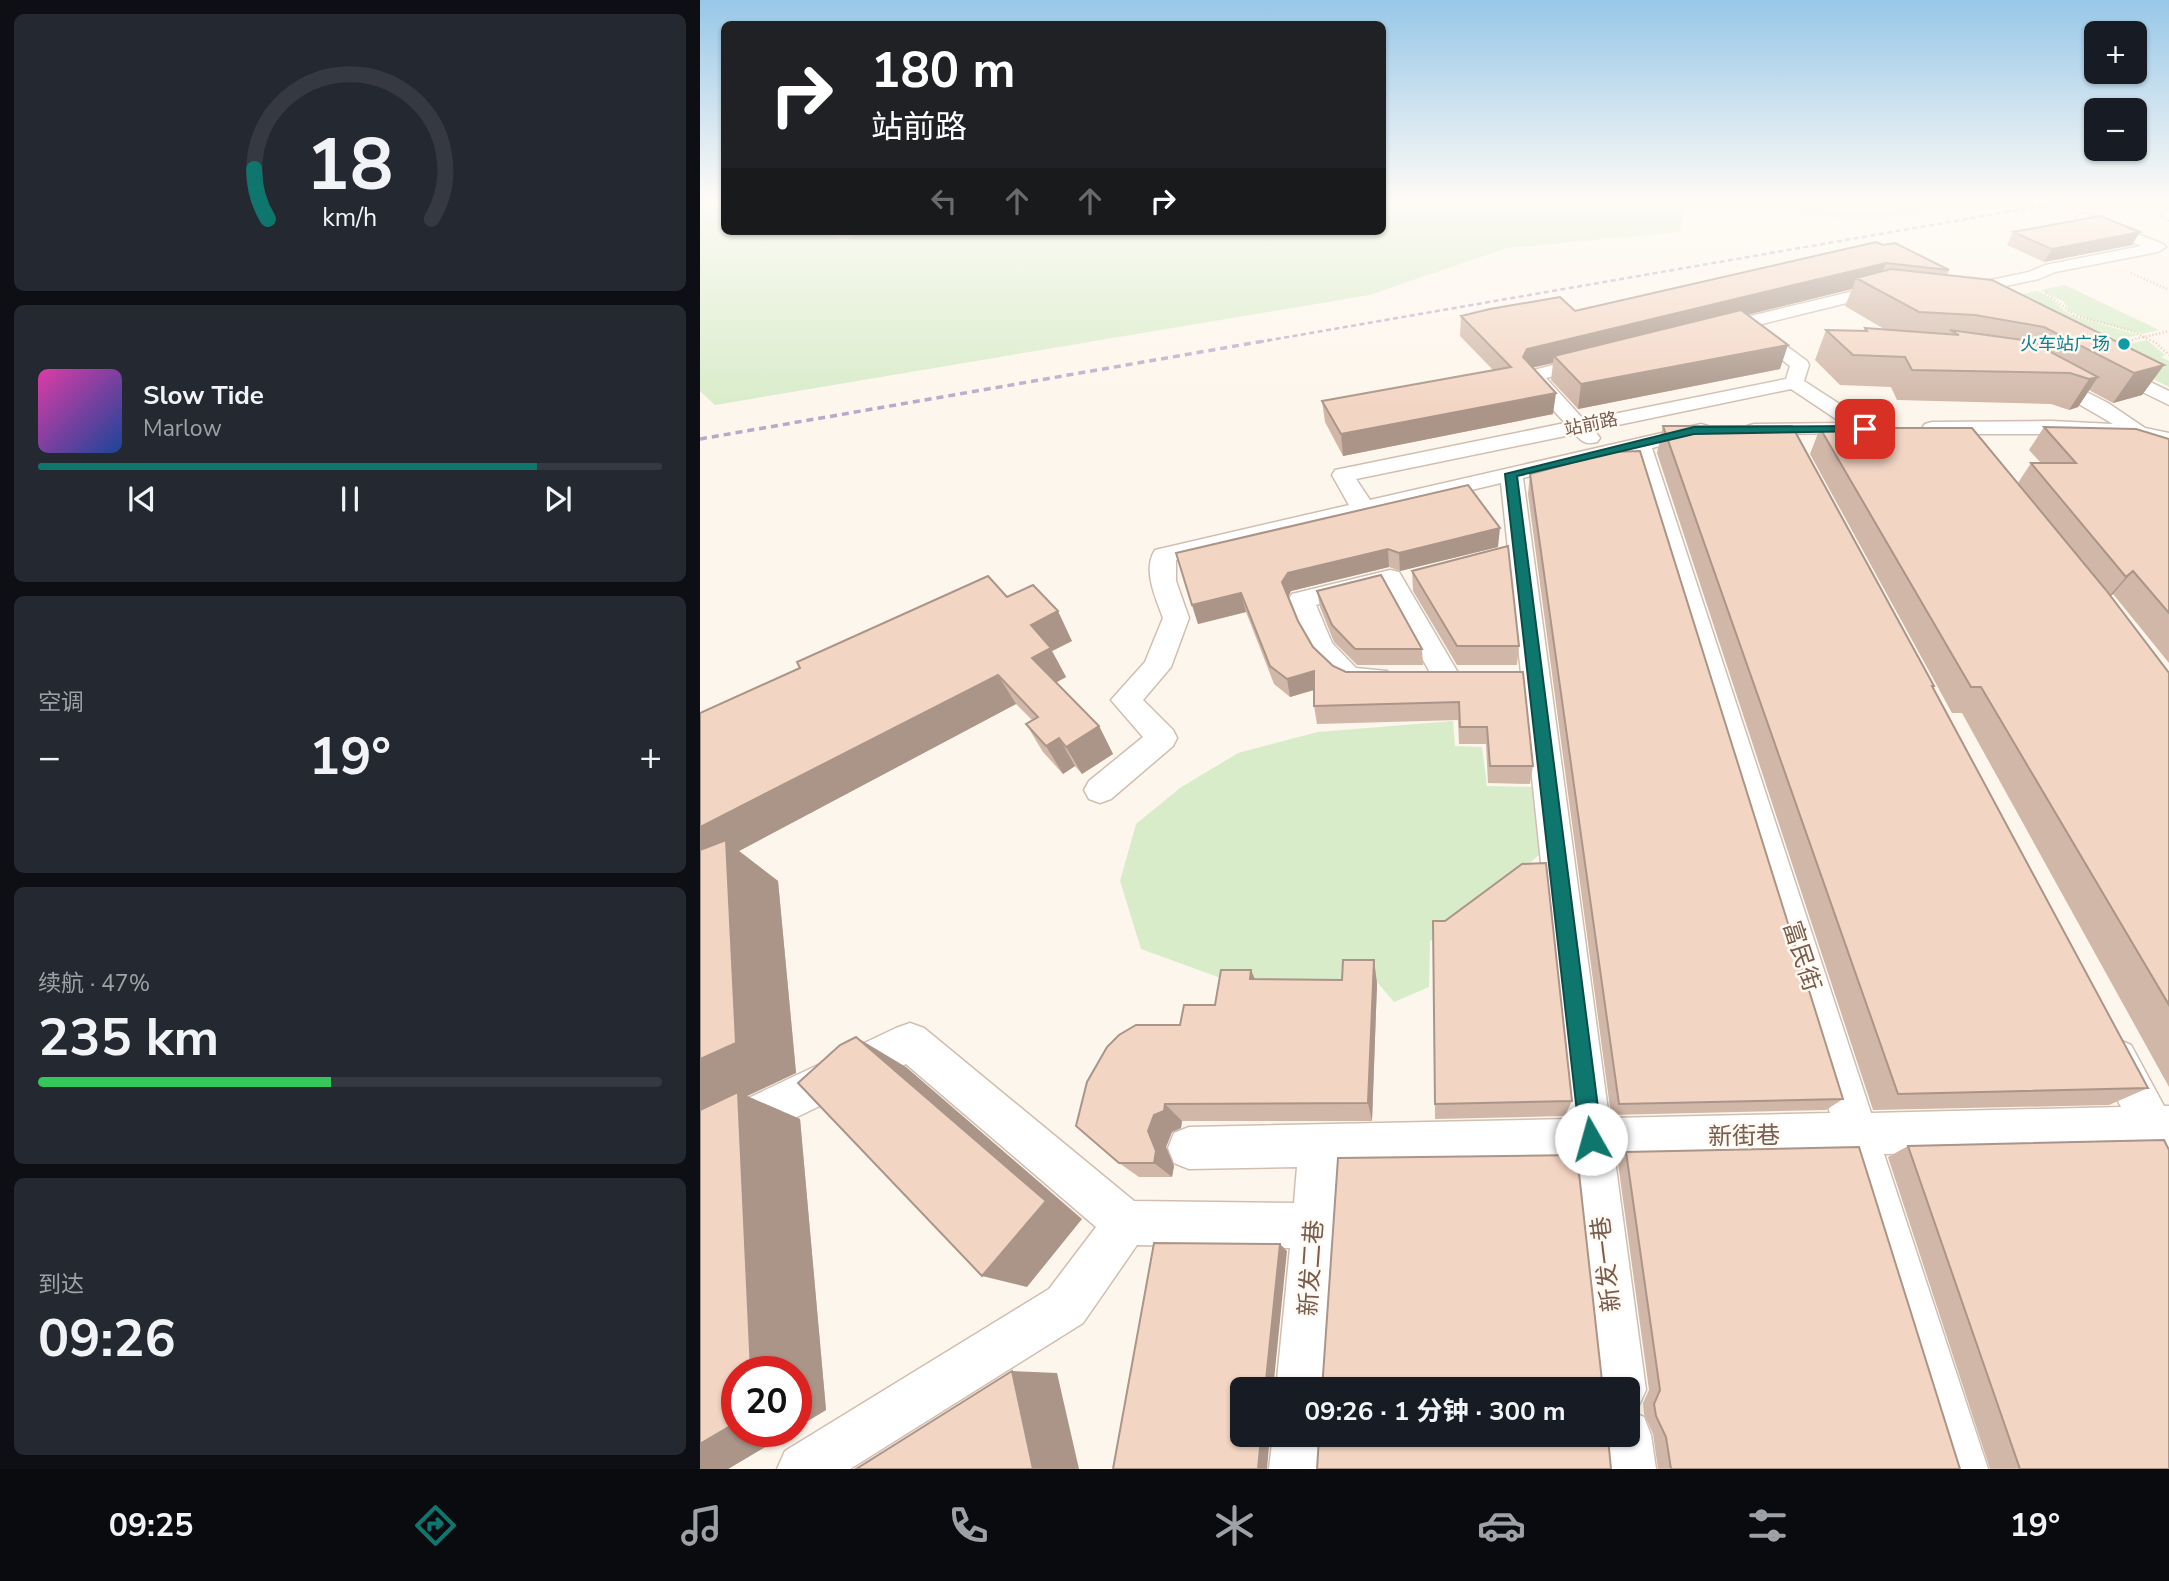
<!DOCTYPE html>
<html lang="zh">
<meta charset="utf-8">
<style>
body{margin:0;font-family:"Nunito Sans","Noto Sans SC",sans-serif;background:#242831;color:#f1f3f6;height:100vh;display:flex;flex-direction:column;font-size:26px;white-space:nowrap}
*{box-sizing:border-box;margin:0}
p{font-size:23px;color:#9ea1a6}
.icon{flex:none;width:38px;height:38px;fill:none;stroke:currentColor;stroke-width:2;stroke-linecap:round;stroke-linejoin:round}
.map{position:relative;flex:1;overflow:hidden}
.drawer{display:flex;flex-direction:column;gap:14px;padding:14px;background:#0d0f14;width:700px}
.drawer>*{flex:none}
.guide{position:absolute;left:21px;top:21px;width:665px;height:214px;border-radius:10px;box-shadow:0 2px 5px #0004;background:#202124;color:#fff;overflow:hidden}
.tools{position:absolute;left:1384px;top:21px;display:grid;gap:14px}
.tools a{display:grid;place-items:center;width:63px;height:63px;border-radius:10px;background:#171b24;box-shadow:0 2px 5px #0004;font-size:35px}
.speed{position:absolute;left:21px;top:1356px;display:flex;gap:14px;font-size:35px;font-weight:700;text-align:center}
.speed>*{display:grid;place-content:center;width:91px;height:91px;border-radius:50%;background:#171b24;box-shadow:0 2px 5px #0004;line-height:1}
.speed .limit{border:10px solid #d22;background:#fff;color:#111}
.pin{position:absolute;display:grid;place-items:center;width:60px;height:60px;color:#fff;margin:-30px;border-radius:14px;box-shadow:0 4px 10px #0006}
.me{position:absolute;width:77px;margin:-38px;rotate:353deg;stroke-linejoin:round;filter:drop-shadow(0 0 5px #0008)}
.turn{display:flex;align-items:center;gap:24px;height:147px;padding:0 35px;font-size:32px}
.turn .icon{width:91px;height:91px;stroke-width:2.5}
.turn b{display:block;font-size:49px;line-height:60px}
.lanes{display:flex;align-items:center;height:66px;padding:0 35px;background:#0003;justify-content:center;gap:35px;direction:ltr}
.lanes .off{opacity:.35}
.big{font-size:52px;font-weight:700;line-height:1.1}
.drawer .card{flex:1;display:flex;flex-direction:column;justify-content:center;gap:10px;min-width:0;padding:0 24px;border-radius:10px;background:#242831}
.drawer .dial{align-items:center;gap:0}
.dial svg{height:182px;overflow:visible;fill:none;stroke:#363941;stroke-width:7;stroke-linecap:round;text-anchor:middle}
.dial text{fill:#f1f3f6;stroke:none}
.song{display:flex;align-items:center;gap:21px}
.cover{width:84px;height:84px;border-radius:10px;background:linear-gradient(135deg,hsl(320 70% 55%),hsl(220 70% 35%))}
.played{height:7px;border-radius:4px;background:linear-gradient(90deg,#0f766e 80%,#363941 80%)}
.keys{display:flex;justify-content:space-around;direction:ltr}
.heat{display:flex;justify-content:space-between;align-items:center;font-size:38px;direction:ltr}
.charge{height:10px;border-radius:5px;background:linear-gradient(90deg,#34c759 47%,#363941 0)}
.trip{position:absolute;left:530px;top:1377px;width:410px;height:70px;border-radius:10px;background:#171b24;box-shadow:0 2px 5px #0004;font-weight:700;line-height:70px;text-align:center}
.dock{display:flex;height:112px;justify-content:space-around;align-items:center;background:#090b0e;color:#9ea1a6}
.dock .icon{width:49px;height:49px}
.dock .current{color:#0f766e}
.dock b{font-size:32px;color:#f1f3f6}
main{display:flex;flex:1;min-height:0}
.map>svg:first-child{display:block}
.green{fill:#d8ecc9}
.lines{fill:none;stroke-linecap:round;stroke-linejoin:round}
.minor-casing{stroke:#d1beb0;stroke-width:3}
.path{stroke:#d9b8a5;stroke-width:2.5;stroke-dasharray:1 2.5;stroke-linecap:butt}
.minor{fill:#fff;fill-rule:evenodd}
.rail-far1{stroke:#b9a8c9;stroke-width:2.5;stroke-dasharray:5 3.5;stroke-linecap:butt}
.rail{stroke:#b9a8c9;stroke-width:3.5;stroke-dasharray:7 5;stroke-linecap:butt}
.wall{fill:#d1b7a8}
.shaded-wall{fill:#aa9588}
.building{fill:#f3d5c3;stroke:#aa9588;stroke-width:2}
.route{fill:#0f766e;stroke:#0a4d48;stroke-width:2}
.culture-dot{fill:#0f9aa8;stroke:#fffaf3;stroke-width:2.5}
.labels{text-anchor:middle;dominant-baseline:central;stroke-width:5;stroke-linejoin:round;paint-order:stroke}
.far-culture-label{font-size:18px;fill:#0d838f;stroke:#fffaf3;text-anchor:end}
.far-street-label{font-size:18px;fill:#7a5c4d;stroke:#fffaf3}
.near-street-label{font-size:24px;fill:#7a5c4d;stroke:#fffaf3}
</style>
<main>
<section class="drawer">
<div class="card dial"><svg viewBox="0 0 100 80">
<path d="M14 69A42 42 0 1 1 86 69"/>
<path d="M14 69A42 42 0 0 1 8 47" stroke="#0f766e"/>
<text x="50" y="56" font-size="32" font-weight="700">18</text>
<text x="50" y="72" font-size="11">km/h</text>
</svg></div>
<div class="card">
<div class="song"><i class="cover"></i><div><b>Slow Tide</b><p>Marlow</p></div></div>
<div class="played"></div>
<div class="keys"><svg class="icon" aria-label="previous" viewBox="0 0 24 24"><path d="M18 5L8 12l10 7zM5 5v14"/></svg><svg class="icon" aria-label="pause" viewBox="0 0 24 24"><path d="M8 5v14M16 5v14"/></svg><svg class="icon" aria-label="next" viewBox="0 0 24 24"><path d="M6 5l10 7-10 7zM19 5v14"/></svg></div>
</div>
<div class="card"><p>空调</p>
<div class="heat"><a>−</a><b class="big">19°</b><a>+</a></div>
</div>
<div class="card"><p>续航 · 47%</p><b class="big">235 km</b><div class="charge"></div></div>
<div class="card"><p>到达</p><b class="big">09:26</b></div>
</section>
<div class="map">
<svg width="1469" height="1469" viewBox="0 0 1469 1469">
<rect width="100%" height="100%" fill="#fdf6ec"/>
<path class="green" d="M0,201H24V231H125V234L147,241L157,231H682L683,201H986L980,232L807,248L669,295L15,405L0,391Z
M1052,201H1242C1205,230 1095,218 1052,201Z
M1365,285L1459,330L1442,334L1387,319L1369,311L1364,302L1341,290Z
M1337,291C1356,298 1358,308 1373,316L1438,335L1390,346L1299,299Z
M1447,340L1465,355L1461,357L1469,361V387L1399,351Z
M753,721L755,746L782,747L787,786L836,787L842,852L760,927L730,941L729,987L694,1002L665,968L629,993L540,985L441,949L420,881L436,824L480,788L538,753L618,732Z"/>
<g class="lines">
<defs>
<path id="minor" d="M1469,209V220L1462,216L1464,210Z
M1384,213L1463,244L1466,247L1458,252L1355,272L1339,279L1283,291L1282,294L1290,302L1288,306C1277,308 1267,302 1265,291L1272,284L1329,272L1345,265L1441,246L1379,220L1377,217Z
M1179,285L1194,287L1196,291L1188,296L1179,295L1058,325L1107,361L1109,365L1104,381L1172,425L1175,429L1172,433L1047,434L1044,430L1047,426L1054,424L1142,423L1091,389L894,430L900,438L897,442C886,445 882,442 875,434L656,479L670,500L1001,424L1008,426L1011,430L1008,434L952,448L1171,1113L1421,1107L1397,1059L1403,1045L1417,1039L1431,1045L1464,1106H1469V1179L1454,1173L1441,1148L1184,1154L1288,1469H1236L1142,1155L915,1160L946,1390L938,1407L930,1411L944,1417L951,1435L956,1469H904L901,1435H928V1390H896L872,1161L640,1166L626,1390H576L590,1248L437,1245L383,1323L150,1469H77L85,1451L349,1289L396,1227L206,1064L0,1164V1121L196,1028L210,1023L224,1028L434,1201L594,1203L597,1167L489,1169L474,1163L468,1148L474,1133L489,1127L868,1119L801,483L476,560V581L489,618L471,667L443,700L473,730L477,738L473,746L411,799L400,803L389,799L384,790L389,781L443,737L411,700L445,662L463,618C456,598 442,570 455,550L649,505L632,475L635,470L865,423L826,380L823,376L826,372L892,355L899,357L901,361L899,365L846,378L884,420L1086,379L1090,366L1048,333L1046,328L1015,335L1006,330L1009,326ZM932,452L1130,1113L909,1118L823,478Z
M1413,364L1469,391V405L1406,374L1404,370Z
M1350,373L1408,403L1445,428L1469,433V445L1381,434H1232L1225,432L1222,428L1225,424L1232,422L1351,421L1413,424L1343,383L1340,379L1343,375Z
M690,570L699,572L757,671L761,678L757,685L747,688L737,685L683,588L616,605L632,643L656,668L687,671L691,678L687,685C624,704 607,646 588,600L592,594Z
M573,1435H623L621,1469H569Z"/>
</defs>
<use href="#minor" class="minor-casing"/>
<path class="path" d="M1431,273L1469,290
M1346,293L1374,315L1432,331L1456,343L1469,355
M1415,344L1469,331"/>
<use href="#minor" class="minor"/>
<path class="rail-far1" d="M559,342L1370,201"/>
<path class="rail" d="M0,439L570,340"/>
</g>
<path class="wall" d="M1313,232L1432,245L1344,262L1307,245Z
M1176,242L1249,270L1247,275L1464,365L1442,395L1413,403L1389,390L1378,407L1369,410L1351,404L1197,400L1191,387L1140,385L1115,360L1126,330L1163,331L1165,328L1184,329L1145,306L1152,289L1047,315L1080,369L878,409L851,380L853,363L832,368L853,414L643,456L625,422L622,401L793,370L760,336L761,316L875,311Z
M963,426L1234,686L1233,688L1448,1088L1409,1105L1173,1110L957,453Z
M1344,427L1469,439V663L1413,594L1411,596L1469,673V1087L1262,713H1252L1110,454L1120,428L1318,483L1331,463H1341L1329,450Z
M830,474L1143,1099L1126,1110L911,1115L828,494Z
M798,547L700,571L689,567L591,591L588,597L598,621L613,647L633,666L646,672H823L833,766L830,784L788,783L786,744H759L758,720L617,724L614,706V690L590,697L574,684L546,612L498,624L476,553Z
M712,571L819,646L817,665H757L713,591Z
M617,591L722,649L723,665H657L634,642L620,607Z
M307,597L372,641L352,651L366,677L356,682L399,726L413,754L382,774L375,766L363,774L343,752L326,724L332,720L316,704L39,851L78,881L96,1073L47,1096L100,1119L126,1410L28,1469H0V713Z
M733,921H745L872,1101L865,1116L735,1119Z
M674,960L677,984L672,1121H482L481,1128L472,1132L466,1147L474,1166L472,1177H439L419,1163L515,1005L555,979L642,980Z
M1208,1146L1469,1469H1290L1188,1157Z
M926,1152L1260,1469H958L953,1434L944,1414L943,1403L949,1390L918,1163Z"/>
<path class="shaded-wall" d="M1440,232L1432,245L1344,262L1352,249Z
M1186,263L1178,282L1156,278L1152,289L859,361L854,356L853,363L825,369L823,357L827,349Z
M1088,345L1080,369L878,409L881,384Z
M1464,365L1442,395L1413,403L1434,373Z
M1398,377L1378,407L1369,410L1389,379Z
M856,393L853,414L643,456L641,434Z
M800,528L798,547L700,571L699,553Z
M688,549L689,567L591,591L586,601L582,582L588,573Z
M1433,571L1413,594L1406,600L1426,577Z
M541,593L546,612L498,624L492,605Z
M358,611L372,641L352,651L366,677L348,687L332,658L331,625Z
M614,671L617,689L590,697L587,679Z
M298,675L316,704L39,851L78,881L96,1073L47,1096L100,1119L126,1410L96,1428V1372H51L0,1118V827Z
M399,726L413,754L382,774L366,747Z
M359,738L375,766L363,774L346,746Z
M674,960L677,984L672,1121L668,1103Z
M551,970L561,993L550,979Z
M156,1037L206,1067L382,1219L327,1287L282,1276Z
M465,1104L482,1121L481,1128L472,1132L466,1147L474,1166L472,1177L454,1163L448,1131L454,1115Z
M580,1244L587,1251L573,1390H565Z
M312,1371L357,1373L379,1469H333Z
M37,1422V1432H91L28,1469H0V1444Z
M567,1435H570L567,1469H558L561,1437Z"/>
<path class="building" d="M1400,216L1440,232L1352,249L1313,232Z
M1176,242L1183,245L1195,243L1249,270L1186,263L827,349L823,357L856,393L641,434L622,401L811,367L761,316L790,309L860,297L875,311Z
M1191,269L1292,280L1464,365L1434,373L1344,327L1275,315L1219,312L1156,278Z
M1041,310L1088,345L881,384L854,356Z
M1165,328L1259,335L1250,330L1330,341L1398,377L1389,379L1370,373L1212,370L1205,357L1153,355L1126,330L1167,331Z
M963,426H1092L1234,686H1232L1448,1088L1198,1094Z
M1344,427L1436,429L1469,439V613L1433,571L1426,577L1331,463H1376Z
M1120,428H1272L1406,590L1469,673V1005L1281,687H1271Z
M940,451L1143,1099L919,1104L830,474L912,452Z
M768,485L800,528L699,553L688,549L588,573L582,582L598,621L613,647L633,666L646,672H823L833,766H790L787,727H760L759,702L614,706V671L587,679L570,666L541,593L492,605L476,553Z
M808,546L819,646H757L712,571Z
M681,575L722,649H655L632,625L617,591Z
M288,576L307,597L333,585L358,611L331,625L351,648L332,658L399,726L366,747L359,738L346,746L326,724L338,717L298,675L0,827V713L100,668L97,662Z
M26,840L36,1043L0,1059V850Z
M846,863L872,1101L735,1104L733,921H745L822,864Z
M643,960H674L668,1103L465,1104L464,1111L454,1115L448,1131L456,1151L454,1163H419L376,1126L387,1082L407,1047L419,1035L436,1025H480L484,1005H515L521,970H551L550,979L642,980Z
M156,1037L346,1201L282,1276L98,1083L140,1045Z
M38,1092L51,1372H37V1422L0,1444V1110Z
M1464,1140L1469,1150V1469H1320L1208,1146Z
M1159,1147L1260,1469H971L966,1437L956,1416L954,1404L960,1390L926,1152Z
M877,1155L903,1390H622L638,1158Z
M454,1243L580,1244L565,1390H542V1435H567L561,1437L558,1469H413Z
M312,1371L333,1469H156Z
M615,1435H913L908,1438L911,1469H617L619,1438Z"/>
<linearGradient id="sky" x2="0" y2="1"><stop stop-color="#97c7e8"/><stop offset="0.49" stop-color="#fefbf6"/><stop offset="1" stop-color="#fefbf6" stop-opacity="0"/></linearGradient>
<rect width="1469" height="407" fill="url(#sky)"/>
<path class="route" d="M1165,426L1169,427V431L994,434L817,476L902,1139L899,1147L891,1150L883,1147L880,1139L805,474L994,427Z"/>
<circle class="culture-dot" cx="1424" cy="344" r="7"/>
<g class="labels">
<g class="far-culture-label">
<text x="1410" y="344">火车站广场</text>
</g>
<g class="far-street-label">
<text transform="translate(891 424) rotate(-12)">站前路</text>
</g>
<g class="near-street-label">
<text transform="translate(1102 956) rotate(72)">富民街</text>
<text transform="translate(1044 1136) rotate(-1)">新街巷</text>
<text transform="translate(906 1264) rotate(-97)">新发一巷</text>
<text transform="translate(611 1268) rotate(-86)">新发二巷</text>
</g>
</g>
</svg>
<div class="tools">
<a>+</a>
<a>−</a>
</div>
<div class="speed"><div class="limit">20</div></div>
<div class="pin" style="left:1165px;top:429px;background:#d93025"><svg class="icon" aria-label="arrive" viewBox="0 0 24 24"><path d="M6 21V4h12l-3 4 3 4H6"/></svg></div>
<svg class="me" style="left:891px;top:1139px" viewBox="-20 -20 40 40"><circle r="19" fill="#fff"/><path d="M0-13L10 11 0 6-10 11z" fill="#0f766e"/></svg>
<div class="trip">09:26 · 1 分钟 · 300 m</div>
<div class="guide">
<div class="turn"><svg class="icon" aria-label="right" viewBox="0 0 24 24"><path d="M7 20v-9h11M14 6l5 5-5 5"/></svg><div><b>180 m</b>站前路</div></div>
<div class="lanes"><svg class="icon off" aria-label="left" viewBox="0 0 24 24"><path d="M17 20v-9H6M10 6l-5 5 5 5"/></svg><svg class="icon off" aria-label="ahead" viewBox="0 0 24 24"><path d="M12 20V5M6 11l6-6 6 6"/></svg><svg class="icon off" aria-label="ahead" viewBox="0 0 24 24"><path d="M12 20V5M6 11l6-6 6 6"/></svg><svg class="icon" aria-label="right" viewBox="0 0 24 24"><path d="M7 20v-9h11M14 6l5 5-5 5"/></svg></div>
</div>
</div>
</main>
<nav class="dock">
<b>09:25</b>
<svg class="icon current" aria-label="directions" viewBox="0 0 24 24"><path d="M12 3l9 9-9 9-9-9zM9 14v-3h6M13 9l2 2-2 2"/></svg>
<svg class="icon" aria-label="music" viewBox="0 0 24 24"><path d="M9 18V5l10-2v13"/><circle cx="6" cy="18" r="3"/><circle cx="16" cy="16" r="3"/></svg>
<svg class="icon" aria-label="phone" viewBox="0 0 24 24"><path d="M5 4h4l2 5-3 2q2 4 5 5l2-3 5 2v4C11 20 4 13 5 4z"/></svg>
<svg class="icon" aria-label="climate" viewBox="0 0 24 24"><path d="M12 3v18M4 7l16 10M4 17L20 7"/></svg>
<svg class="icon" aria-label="car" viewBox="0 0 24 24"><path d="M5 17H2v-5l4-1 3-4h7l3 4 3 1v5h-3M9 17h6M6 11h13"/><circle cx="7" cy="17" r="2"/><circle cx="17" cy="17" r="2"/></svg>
<svg class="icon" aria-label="filters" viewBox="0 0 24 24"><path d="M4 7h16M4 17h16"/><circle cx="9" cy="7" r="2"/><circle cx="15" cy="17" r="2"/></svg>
<b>19°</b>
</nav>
